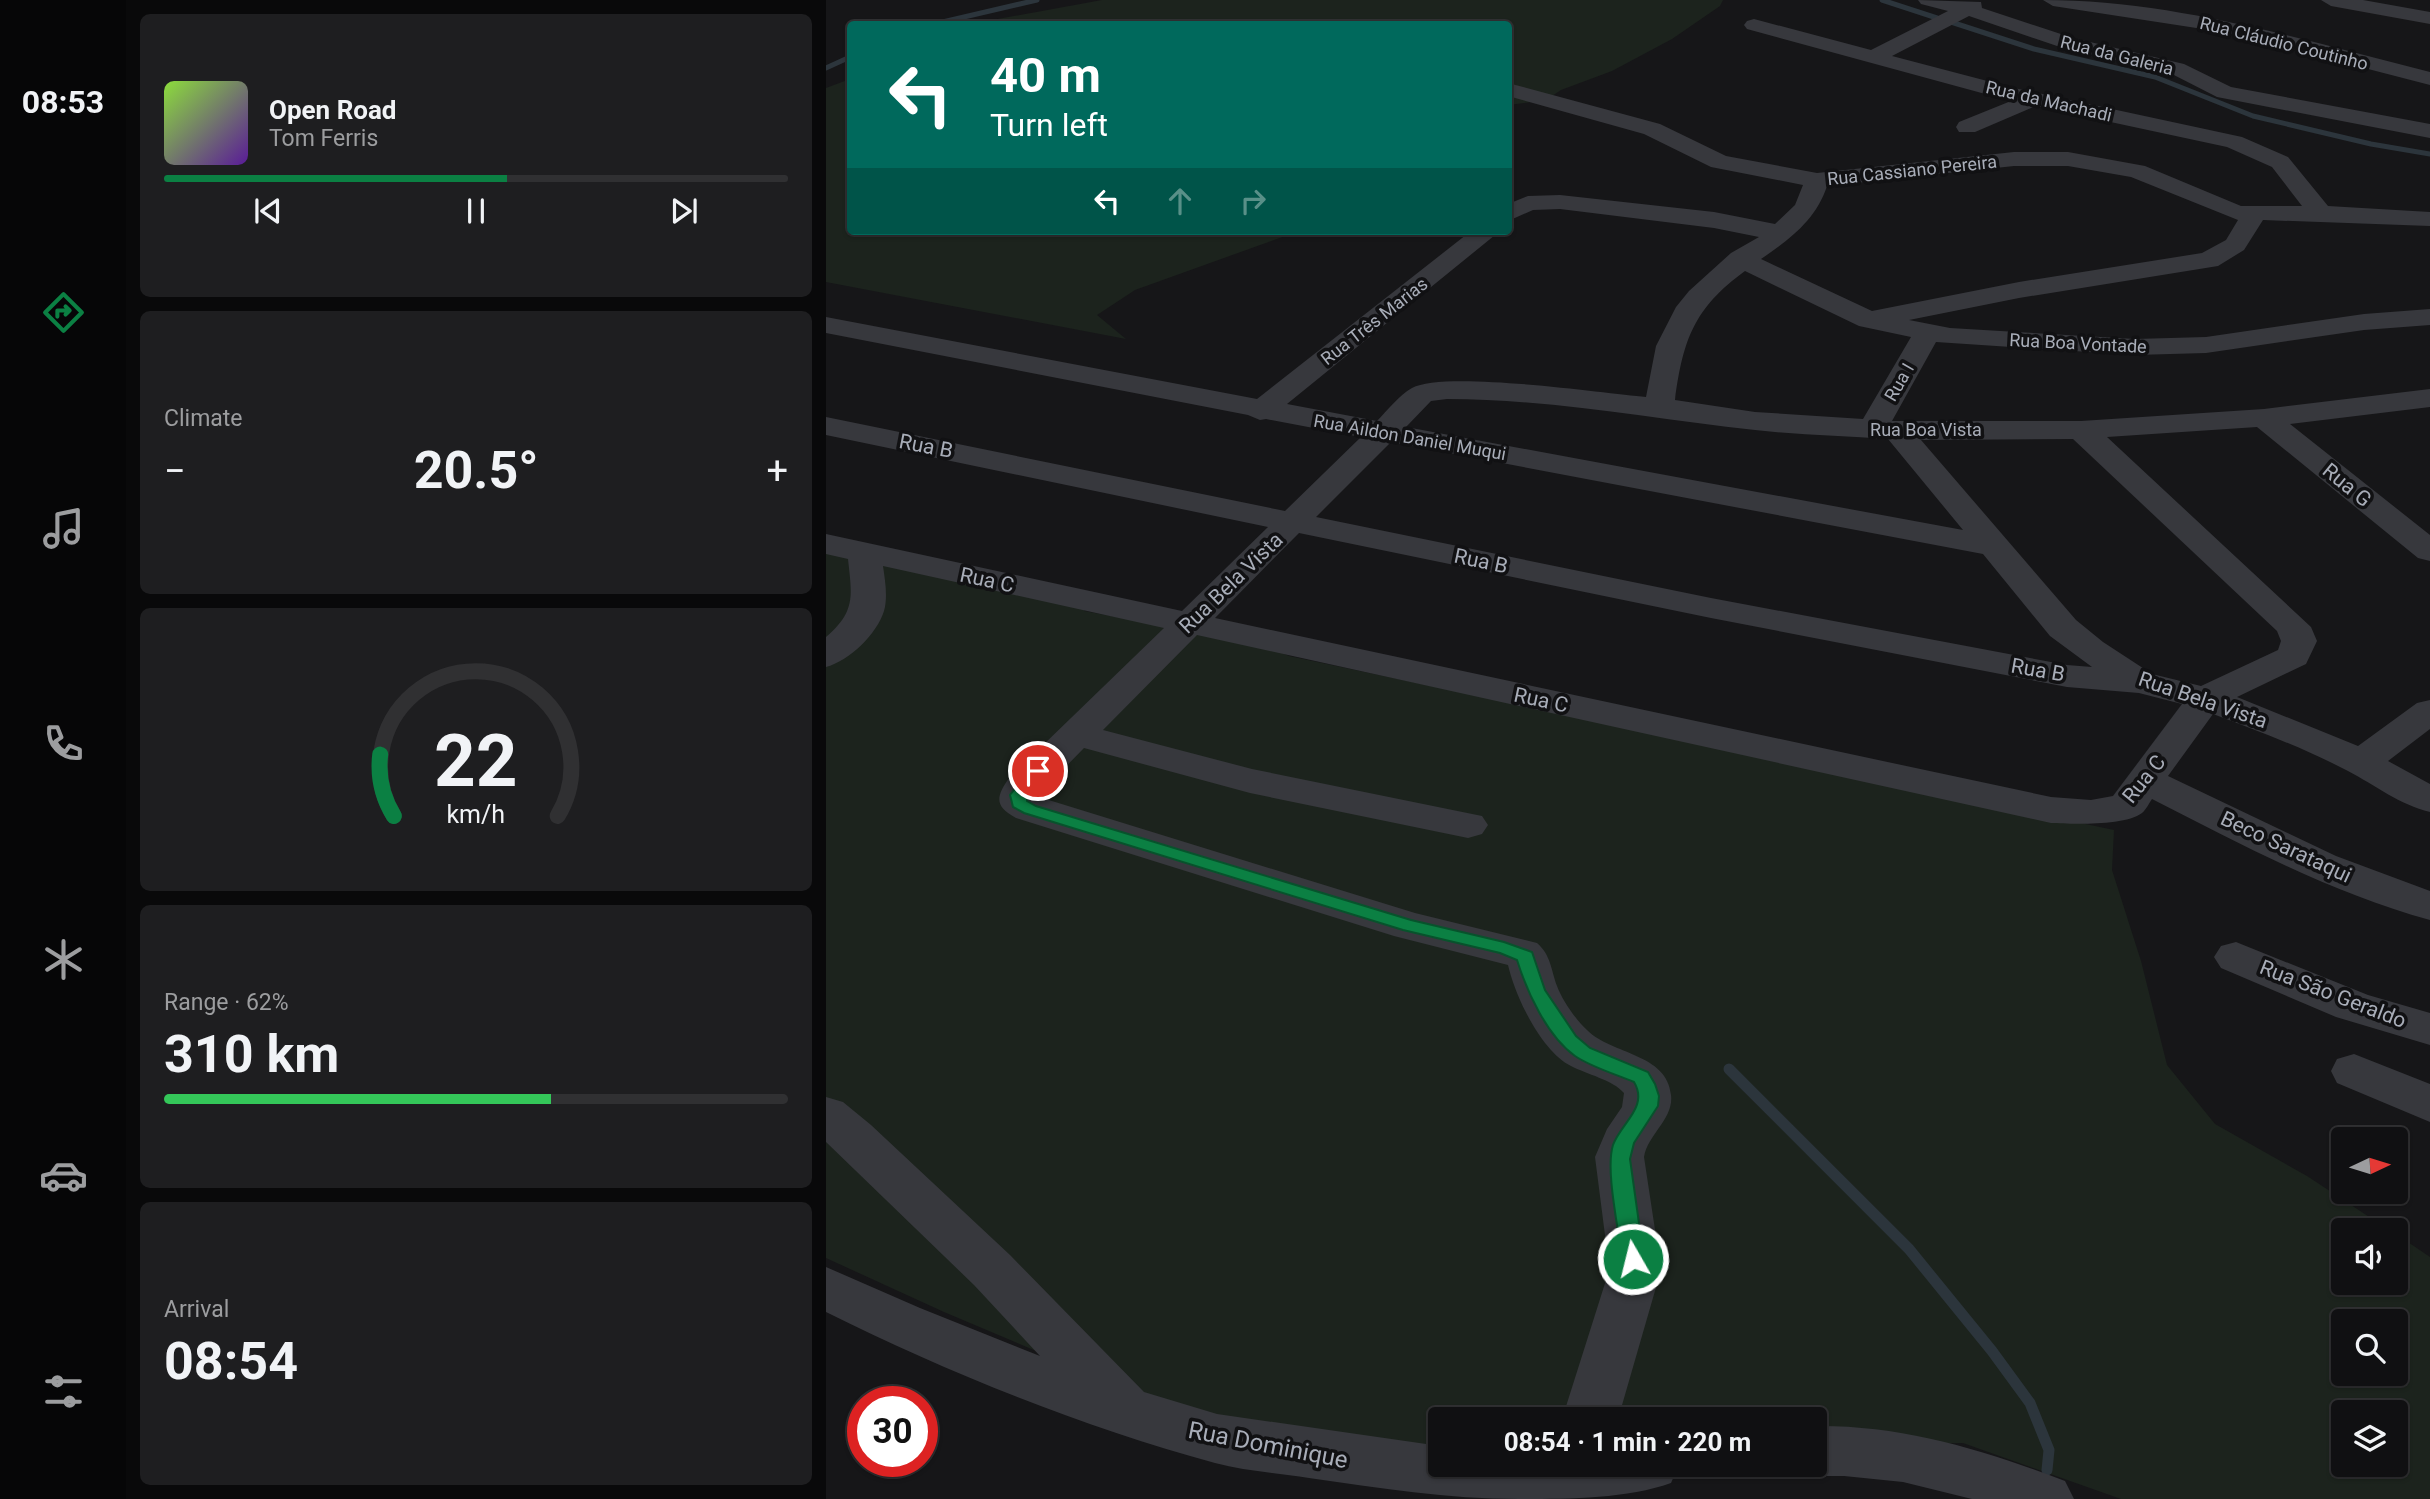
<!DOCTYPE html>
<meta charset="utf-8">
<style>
body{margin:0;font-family:Roboto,sans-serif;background:#1e1e20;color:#f1f3f6;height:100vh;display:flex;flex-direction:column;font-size:26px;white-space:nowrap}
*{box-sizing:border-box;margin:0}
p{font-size:23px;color:#9c9d9f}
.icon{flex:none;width:38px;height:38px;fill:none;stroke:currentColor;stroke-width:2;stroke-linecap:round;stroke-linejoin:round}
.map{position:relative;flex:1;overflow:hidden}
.details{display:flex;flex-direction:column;gap:14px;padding:14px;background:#09090a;width:700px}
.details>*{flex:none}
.top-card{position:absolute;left:21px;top:21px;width:665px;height:214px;border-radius:7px;box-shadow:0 2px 5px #0004,0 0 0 2px #303032;background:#00695c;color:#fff;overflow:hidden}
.needle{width:46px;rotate:86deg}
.controls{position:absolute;left:1505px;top:1127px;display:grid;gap:14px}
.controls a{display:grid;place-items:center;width:77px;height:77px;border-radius:7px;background:#101012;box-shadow:0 2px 5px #0004,0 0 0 2px #303032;font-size:35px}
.speed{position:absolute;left:21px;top:1386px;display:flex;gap:14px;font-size:35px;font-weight:700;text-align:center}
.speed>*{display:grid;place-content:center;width:91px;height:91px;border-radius:50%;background:#101012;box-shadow:0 2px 5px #0004,0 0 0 2px #303032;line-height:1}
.speed .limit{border:10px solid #d22;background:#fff;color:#111}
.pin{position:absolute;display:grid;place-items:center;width:60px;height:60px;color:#fff;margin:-30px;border:4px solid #fff;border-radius:50%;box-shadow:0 2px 7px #0007}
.me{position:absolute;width:77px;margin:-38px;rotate:352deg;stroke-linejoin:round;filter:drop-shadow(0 0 5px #0008)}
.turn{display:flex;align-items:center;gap:24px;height:147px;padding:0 28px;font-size:32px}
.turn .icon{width:91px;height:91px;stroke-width:2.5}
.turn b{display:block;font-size:49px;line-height:60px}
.lanes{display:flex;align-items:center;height:66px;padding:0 28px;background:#0003;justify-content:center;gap:35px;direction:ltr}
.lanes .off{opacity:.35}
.big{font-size:52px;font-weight:700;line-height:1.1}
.details .tile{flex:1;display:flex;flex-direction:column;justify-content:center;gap:10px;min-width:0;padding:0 24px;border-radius:10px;background:#1e1e20}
.details .dial{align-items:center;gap:0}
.dial svg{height:182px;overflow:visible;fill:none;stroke:#303032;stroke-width:7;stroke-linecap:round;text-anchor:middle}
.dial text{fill:#f1f3f6;stroke:none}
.song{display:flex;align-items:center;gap:21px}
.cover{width:84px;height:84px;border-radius:10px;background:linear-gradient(135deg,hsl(90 70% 55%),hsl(270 70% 35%))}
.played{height:7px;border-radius:4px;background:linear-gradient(90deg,#0b8043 55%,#303032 55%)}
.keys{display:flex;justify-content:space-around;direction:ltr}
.heat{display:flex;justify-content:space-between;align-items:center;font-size:38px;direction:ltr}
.charge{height:10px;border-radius:5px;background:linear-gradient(90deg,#34c759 62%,#303032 0)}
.trip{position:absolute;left:602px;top:1407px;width:399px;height:70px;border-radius:7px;background:#101012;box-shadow:0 2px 5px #0004,0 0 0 2px #303032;font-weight:700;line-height:70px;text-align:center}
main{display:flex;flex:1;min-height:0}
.menu{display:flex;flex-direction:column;width:126px;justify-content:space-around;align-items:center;background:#060607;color:#9c9d9f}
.menu .icon{width:49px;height:49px}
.menu .on{color:#0b8043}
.menu b{font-size:32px;color:#f1f3f6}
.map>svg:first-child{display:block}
.green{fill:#1c231d;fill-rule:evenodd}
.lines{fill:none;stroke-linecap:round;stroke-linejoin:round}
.stream-far1{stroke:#2c353c;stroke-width:5}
.stream{stroke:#2c353c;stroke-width:11}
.minor{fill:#37383d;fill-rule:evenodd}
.route{fill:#0b8043;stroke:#07532c;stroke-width:2}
.labels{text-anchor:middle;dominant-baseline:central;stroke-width:7;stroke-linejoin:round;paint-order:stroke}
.far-street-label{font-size:18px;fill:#a8adb8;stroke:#111113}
.street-label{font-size:21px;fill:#a8adb8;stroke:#111113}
.near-street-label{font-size:24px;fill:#a8adb8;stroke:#111113}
</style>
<main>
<nav class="menu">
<b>08:53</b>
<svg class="icon on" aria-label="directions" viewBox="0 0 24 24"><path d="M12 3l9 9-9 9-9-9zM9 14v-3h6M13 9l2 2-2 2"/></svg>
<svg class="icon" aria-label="music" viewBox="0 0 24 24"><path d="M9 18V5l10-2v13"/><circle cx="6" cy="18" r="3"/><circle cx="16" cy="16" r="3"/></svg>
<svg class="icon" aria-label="phone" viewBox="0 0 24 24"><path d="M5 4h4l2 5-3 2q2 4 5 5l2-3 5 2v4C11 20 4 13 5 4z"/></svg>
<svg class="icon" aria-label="climate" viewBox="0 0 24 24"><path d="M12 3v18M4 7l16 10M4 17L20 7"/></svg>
<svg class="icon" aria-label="car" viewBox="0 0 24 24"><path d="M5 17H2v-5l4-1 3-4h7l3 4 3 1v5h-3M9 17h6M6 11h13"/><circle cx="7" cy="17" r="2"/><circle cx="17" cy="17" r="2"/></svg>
<svg class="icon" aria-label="filters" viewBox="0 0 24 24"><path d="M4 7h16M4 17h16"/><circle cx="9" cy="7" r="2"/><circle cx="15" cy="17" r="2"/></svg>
</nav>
<section class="details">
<div class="tile">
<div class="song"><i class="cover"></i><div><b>Open Road</b><p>Tom Ferris</p></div></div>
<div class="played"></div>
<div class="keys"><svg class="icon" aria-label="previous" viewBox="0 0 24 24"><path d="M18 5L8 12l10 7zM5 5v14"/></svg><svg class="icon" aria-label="pause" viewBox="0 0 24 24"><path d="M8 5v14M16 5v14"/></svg><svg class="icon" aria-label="next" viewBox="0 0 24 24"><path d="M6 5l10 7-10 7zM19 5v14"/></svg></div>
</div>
<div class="tile"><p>Climate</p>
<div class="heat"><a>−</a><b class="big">20.5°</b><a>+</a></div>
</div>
<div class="tile dial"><svg viewBox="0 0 100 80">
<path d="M14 69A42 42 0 1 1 86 69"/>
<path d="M14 69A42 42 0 0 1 8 42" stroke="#0b8043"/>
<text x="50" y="56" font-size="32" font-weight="700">22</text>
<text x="50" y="72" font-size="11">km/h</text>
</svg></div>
<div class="tile"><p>Range · 62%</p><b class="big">310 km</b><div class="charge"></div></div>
<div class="tile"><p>Arrival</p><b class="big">08:54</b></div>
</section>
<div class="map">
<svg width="1604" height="1499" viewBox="0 0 1604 1499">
<rect width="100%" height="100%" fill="#161618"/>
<path class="green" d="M276,0H897L894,6L846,39L786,71L735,90L720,100L683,105L682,24H144Z
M24,79V231H473L309,290L271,315L300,339L0,282V88Z
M0,550L263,605L258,611L432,643L463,656L1288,830L1286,870L1315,961L1341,1065L1389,1124L1481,1176L1563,1230H1517V1283H1570V1234L1604,1257V1499H1295L1137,1443L989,1445V1419H614V1449L555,1452L400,1431L118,1312L0,1258ZM1517,1321H1570V1374H1517ZM1517,1412H1570V1465H1517Z"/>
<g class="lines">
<path class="stream-far1" d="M1056,0L1111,18
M1125,22L1208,49L1329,77L1427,116L1545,144L1604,154
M108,24L211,0
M0,68L24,57"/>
<path class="stream" d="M903,1069L1083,1249L1166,1351L1204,1403L1223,1450L1221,1470"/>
<path class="minor" d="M1092,0L1155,2L1156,8L1247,38L1358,64L1405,87L1604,124V138L1391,97L1344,73L1234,47L1143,16L1066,56L1188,88L1416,137L1462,157L1502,206L1604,212V226L1437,220L1418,250L1392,266L1193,298L1083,320L1124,328L1309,339L1380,337L1538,314L1604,309V325L1538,330L1380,353L1309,355L1110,342L1066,421H1255L1438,409L1604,389V407L1464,424L1604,535V561L1592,558L1431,427L1281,437L1485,627L1491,641L1480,664L1411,697L1532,746L1591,703L1604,700V729L1562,761L1604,784V812C1574,805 1549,785 1522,771C1478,748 1432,731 1387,714L1342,776L1510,856L1604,891V920C1506,893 1416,845 1326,799C1323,803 1320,810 1316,813C1299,826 1246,824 1225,823L371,635L277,730L426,769L656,816L662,825L656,834L642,838L424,793L258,748L214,793L213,797L589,913L711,943C725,955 725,970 731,986C736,1000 750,1020 761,1030C786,1055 841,1053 845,1095C848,1119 822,1134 818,1157L831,1243L833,1277L792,1419H736L781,1277L780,1243L769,1157L781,1129L796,1107L798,1093C787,1080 760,1074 745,1066C715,1051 689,996 682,965L568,936L190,818C168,806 170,797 183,778L338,628L57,566C59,580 62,597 58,611C51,634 23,661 0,667V637C30,611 26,596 22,559L0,554V534L356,611L442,527L0,435V417L459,511L535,437L440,419L434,420L422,415L0,333V317L431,399L645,231H674L461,404L551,421C561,411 573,395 586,388C618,370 776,393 820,397L830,346L850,307L863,291L905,253L933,237L888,228L734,209L707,210L682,221V204L702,196L734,195L888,212L949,224L969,205L977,185L885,167L818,134L682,96V83L834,124L900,156L991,173L1188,152H1242L1319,166L1415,206H1476L1446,167L1401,147L1210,106L1149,132H1133L1130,127L1133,122L1185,101L921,29L918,25L921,21L928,19L1045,50L1122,11L1095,4ZM1188,166H1242L1305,177L1412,220L1400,240L1376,253L1193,282L1046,311L935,259C963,240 990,220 1001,186ZM919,271L1033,326L1085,337L1037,419L929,412L849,400C857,340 868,308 919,271ZM621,399C724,399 827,419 929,430C973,435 1018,436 1062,439L1137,530L580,427L605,401ZM1247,439L1451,631L1455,641L1452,650L1375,686L1326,674L1277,642L1250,620L1095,440ZM565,442L1157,554L1224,636L1266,667L1241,665L885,598L490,517ZM473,533L885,618L1241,687L1313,693L1356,704L1287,796L1265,800L1225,797L389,618Z
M1217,0C1349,0 1477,40 1604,72V85L1403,33L1227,6Z
M1495,0H1537L1604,12V24L1505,6Z
M1410,942L1542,995L1604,1013V1045L1510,1017L1395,968L1388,957L1395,946Z
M1528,1054L1604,1084V1122L1511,1083L1505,1071L1511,1059Z
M0,1097L17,1102L45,1125L184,1255L318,1392L391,1414L614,1446V1465H853L845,1483C801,1499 740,1499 693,1499C622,1499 553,1488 483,1478C452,1473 419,1471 389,1463C258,1428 121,1372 0,1312V1267L94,1308L214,1356L148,1285L0,1142Z
M989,1426C1077,1425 1158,1450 1239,1481L1248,1499H1146L1077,1482L1018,1476H989L969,1469L967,1465H989Z"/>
</g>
<path class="route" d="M212,766L220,771L201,796V801L210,806L585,920L678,942L706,952L719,990L750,1036L764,1048L822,1072L829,1084L833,1096L832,1106L808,1143L804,1159L818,1259L814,1265L807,1268L799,1265L796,1259C793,1230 779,1170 787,1145C795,1123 823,1107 808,1082C789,1074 765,1067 749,1056C721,1036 701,992 691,960L674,953L577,930L198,813L187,807L184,795L206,767Z"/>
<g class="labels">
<g class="far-street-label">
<text transform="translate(1458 43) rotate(14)">Rua Cláudio Coutinho</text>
<text transform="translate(1291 55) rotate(14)">Rua da Galeria</text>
<text transform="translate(1223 101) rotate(13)">Rua da Machadi</text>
<text transform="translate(1086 170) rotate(-6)">Rua Cassiano Pereira</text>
<text transform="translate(548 321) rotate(-38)">Rua Três Marias</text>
<text transform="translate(1252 343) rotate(3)">Rua Boa Vontade</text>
<text transform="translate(1073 382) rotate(-60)">Rua I</text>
<text x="1100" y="429">Rua Boa Vista</text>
<text transform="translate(584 437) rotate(10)">Rua Aildon Daniel Muqui</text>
</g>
<g class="street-label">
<text transform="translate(100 446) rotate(11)">Rua B</text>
<text transform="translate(1521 485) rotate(39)">Rua G</text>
<text transform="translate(655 561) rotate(12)">Rua B</text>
<text transform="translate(161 580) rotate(12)">Rua C</text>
<text transform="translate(405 583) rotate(-44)">Rua Bela Vista</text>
<text transform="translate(1212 670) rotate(10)">Rua B</text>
<text transform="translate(715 700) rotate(12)">Rua C</text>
<text transform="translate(1377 700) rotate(19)">Rua Bela Vista</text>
<text transform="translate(1318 779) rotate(-51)">Rua C</text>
<text transform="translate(1460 847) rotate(25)">Beco Sarataqui</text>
<text transform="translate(1507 994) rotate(21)">Rua São Geraldo</text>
</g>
<g class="near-street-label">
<text transform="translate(442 1445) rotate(11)">Rua Dominique</text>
</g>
</g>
</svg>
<div class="controls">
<a><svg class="needle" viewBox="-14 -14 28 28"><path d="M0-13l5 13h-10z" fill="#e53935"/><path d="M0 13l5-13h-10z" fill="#9c9d9f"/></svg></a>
<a><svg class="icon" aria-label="sound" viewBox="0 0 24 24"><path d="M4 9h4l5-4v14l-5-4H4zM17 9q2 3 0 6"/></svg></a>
<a><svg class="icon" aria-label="search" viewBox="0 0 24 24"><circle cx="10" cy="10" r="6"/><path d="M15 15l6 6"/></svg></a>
<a><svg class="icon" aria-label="layers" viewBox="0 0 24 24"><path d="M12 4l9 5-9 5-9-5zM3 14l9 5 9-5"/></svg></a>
</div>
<div class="speed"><div class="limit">30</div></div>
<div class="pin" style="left:212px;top:771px;background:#d93025"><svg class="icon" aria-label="arrive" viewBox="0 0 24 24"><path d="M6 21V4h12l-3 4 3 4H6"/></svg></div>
<svg class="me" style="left:807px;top:1259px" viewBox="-20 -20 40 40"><circle r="17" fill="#0b8043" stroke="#fff" stroke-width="3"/><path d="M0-11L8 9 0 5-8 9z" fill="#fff"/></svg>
<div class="trip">08:54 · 1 min · 220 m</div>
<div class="top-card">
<div class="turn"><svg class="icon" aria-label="left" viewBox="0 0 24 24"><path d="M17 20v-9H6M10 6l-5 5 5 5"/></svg><div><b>40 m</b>Turn left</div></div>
<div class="lanes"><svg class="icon" aria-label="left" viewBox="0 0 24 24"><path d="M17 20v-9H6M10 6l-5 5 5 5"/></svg><svg class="icon off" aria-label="ahead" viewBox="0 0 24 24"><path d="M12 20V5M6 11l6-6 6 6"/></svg><svg class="icon off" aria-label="right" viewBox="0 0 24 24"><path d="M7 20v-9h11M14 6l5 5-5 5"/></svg></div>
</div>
</div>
</main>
